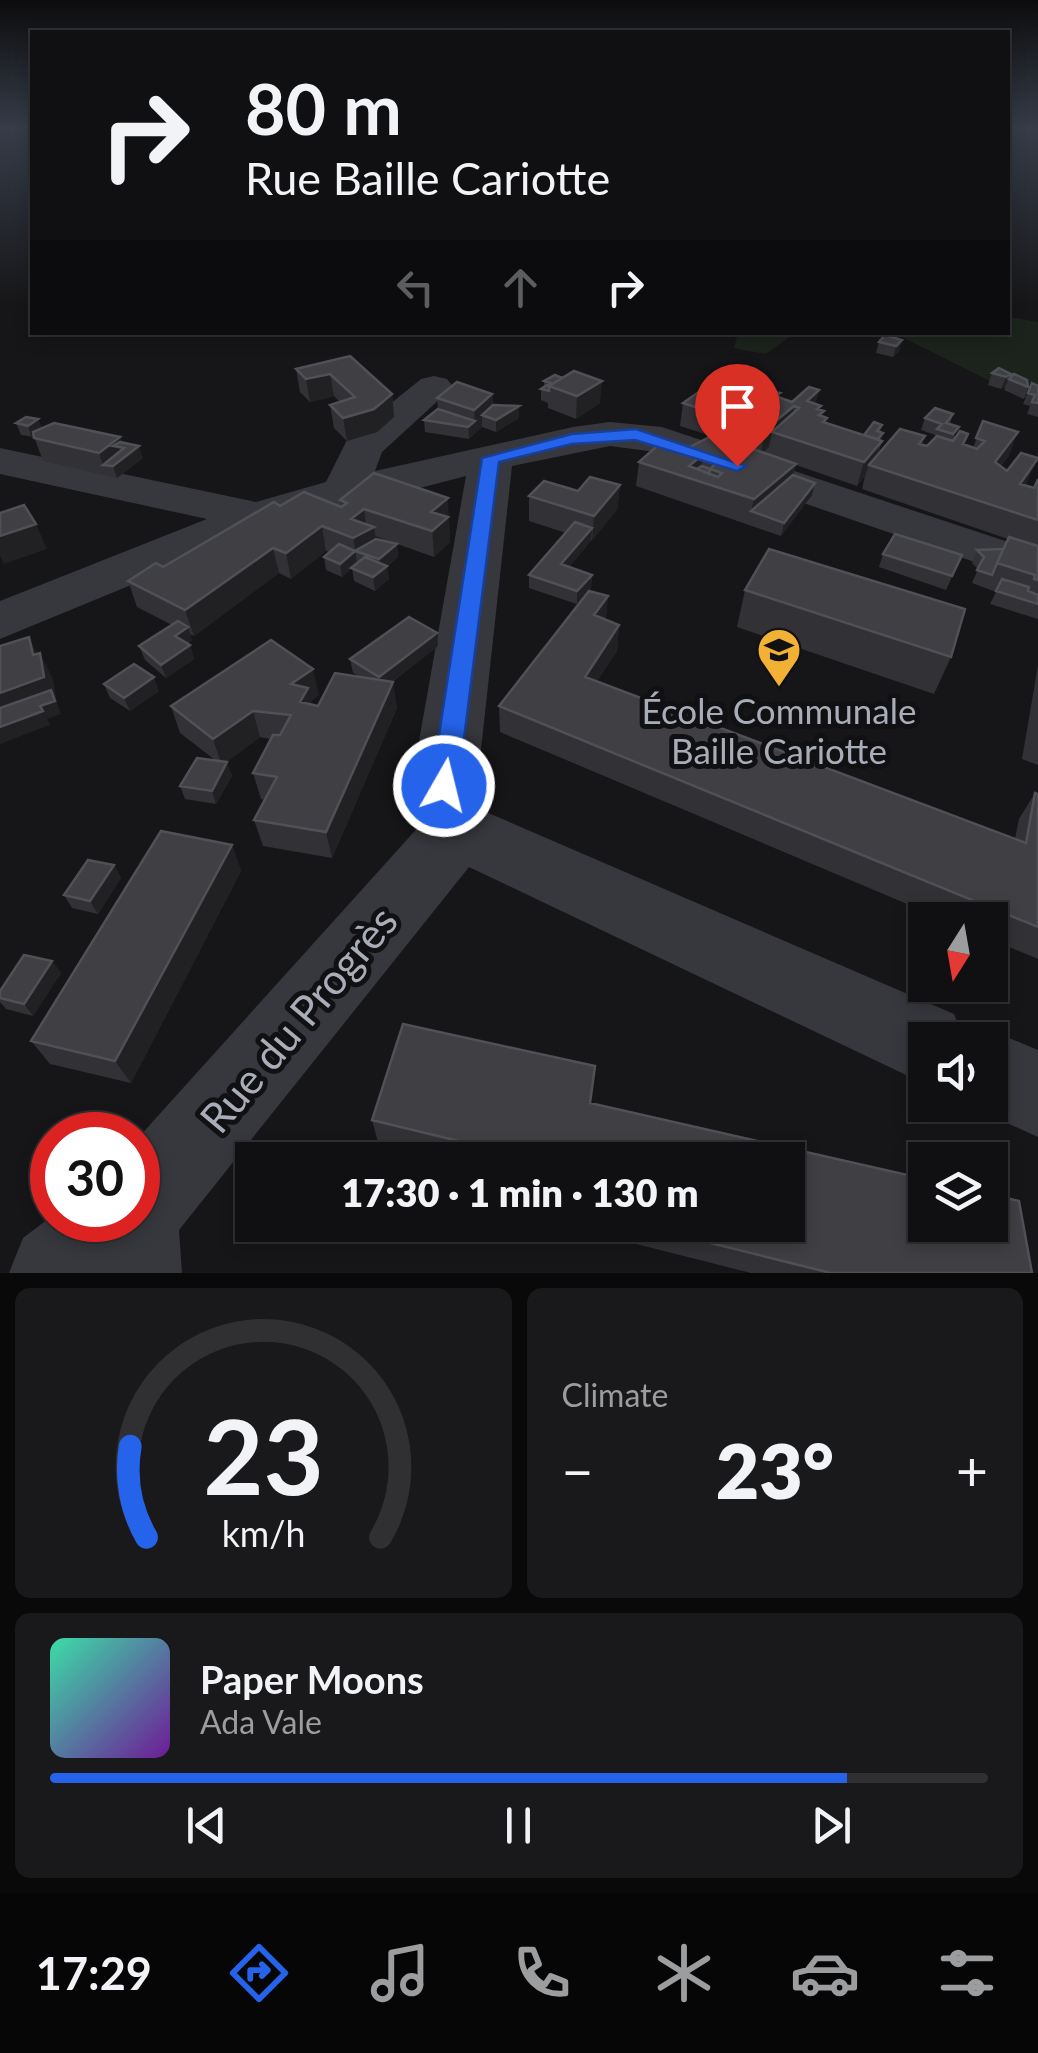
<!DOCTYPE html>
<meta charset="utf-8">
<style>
body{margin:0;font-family:Lato,sans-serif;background:#19191b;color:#f1f3f6;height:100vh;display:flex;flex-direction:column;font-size:38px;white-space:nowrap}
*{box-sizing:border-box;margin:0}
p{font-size:32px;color:#9c9d9f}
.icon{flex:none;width:55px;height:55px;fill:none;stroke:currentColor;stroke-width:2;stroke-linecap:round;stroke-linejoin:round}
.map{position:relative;height:1273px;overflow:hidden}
.panel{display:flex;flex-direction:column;gap:15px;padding:15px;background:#09090a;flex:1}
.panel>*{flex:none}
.top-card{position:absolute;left:30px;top:30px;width:980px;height:305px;border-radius:0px;box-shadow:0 5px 15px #0003,0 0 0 2px #303032;background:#101012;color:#f1f3f6;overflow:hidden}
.needle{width:65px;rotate:191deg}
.buttons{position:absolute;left:908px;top:902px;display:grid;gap:20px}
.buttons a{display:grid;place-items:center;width:100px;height:100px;border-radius:0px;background:#101012;box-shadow:0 5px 15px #0003,0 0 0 2px #303032;font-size:50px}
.speed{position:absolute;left:30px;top:1112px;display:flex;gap:20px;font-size:50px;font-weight:700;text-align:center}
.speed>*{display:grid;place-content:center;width:130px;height:130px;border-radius:50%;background:#101012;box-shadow:0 5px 15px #0003,0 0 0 2px #303032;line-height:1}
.speed .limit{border:15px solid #d22;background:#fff;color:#111}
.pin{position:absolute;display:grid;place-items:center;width:85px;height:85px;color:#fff;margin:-102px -42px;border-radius:50% 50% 50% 0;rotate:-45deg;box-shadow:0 0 10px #0007}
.pin .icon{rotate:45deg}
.me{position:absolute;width:110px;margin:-55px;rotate:8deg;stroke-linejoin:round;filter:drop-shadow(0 0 8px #0008)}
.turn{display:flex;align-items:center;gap:35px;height:210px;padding:0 50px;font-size:45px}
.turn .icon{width:130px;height:130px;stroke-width:2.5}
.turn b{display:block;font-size:70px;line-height:85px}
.lanes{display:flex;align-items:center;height:95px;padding:0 50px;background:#0003;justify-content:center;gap:50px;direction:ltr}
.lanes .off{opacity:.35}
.big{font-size:75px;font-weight:800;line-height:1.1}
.panel .widget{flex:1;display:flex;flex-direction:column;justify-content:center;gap:15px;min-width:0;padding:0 35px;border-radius:15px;background:#19191b}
.panel .dial{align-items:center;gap:0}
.dial svg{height:260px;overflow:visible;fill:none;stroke:#303032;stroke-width:7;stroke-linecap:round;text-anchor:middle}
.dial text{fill:#f1f3f6;stroke:none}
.song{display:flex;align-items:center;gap:30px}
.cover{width:120px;height:120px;border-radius:15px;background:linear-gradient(135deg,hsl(160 70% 55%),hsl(280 70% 35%))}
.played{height:10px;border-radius:5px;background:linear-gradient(90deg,#2563eb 85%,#303032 85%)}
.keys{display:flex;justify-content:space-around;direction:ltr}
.heat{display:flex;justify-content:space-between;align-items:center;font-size:55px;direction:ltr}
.panel .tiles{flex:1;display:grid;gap:15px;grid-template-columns:1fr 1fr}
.widget:last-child{grid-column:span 2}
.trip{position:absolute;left:235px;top:1142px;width:570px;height:100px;border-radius:0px;background:#101012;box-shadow:0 5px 15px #0003,0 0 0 2px #303032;font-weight:800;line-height:100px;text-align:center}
.tab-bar{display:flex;height:160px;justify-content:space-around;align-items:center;background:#060607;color:#9c9d9f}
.tab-bar .icon{width:70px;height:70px}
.tab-bar .on{color:#2563eb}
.tab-bar b{font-size:45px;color:#f1f3f6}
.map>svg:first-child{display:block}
.green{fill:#1c231d}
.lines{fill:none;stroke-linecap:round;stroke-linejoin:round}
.minor{fill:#37383d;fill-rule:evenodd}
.wall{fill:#323236}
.shaded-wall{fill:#212124}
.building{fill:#3f3f44;stroke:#4f5156;stroke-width:2.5;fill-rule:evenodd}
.route{fill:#2563eb;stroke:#184099;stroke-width:2.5}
.labels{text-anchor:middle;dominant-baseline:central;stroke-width:10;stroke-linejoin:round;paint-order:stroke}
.poi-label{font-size:35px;fill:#a8adb8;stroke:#111113}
.near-street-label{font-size:42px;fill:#a8adb8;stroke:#111113}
</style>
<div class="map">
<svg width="1038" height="1273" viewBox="0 0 1038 1273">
<rect width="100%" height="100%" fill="#161618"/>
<path class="green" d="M1008,317L1038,322V405L894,333L1008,332Z
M714,333L795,332V333L766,354L734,348L737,337Z"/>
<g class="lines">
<path class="minor" d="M434,376L447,379L453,387L382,452L375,471L573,427L610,422L662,427L1038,552V584L656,452L610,446L512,466L477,786L486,812L954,1014L965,1040H925V1084L469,867L179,1230L182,1273H9L23,1238L52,1216V1220H138V1138L422,823L411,786L466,476L274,526L0,639V601L207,519L0,474V448L256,502L326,482L348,438L421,379Z
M990,1030L1038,1050V1137L967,1105H990V1040H965Z"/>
</g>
<path class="wall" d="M902,340L899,351L893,357L876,353L879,342Z
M350,356L392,394L394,417L377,432L347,441L334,428L330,405L340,402L334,396L310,402L300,392L296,369Z
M992,373L1028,387L1024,399L1004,390L1006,385L1001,389L988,385Z
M544,381L600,403L576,419L548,408V403L541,400V389L544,387Z
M1032,383L1038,386V417L1027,414L1030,406L1023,404Z
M465,385L492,394L493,405L519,418L496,432L482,427L469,439L425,432L424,420L438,409L437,398Z
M751,387L780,393V398L792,402L819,390L815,404L820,410L826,423L864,435L882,425L880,432L882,441L878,454L923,442L924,445L927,446L934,439L935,435L921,430L925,418L953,414L950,424L955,437L964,445L973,448L983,421L1009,456L1000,466L1027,482L1025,485L1034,488L1038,479V619L990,604L996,592L972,583L978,569L972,563L977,550L1003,549L1008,539L862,489L865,476L857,486L796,465L793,475L812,495L781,536L636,486L639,462L688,448L711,436L680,426L683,403Z
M38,419L42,429L120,437L122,442L143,458L117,478L43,461L34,437L21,435L16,423Z
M620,485L617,510L569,567L592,575L591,588L589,591L606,620L619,625L617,651L597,681L1015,839L1019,819L1035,793L1038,794V959L990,939V920H945L500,732L499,706L588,592L577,604L529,588V575L566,533L529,521V496Z
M340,500L449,523L450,542L434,557L375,536L376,539L397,544L398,557L387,567L389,579L375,591L354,581L352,568L342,577L326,570L324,557L329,552L326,551L291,579L279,573L194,636L190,634L192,640L187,644L190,645L194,659L166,678L145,660L139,646L172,625L137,607L128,581L163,567L280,506L341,507Z
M883,554L962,555L946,590L879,567Z
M745,590L951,657L934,694L737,627Z
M438,646L392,682L397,708L332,858L263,846L254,820L265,800L261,799L253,773L271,739L260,737L226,762L232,776L216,804L185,799L180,786L215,760L180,733L171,706L319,695L311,701L312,705L318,706L359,676L353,673L350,659Z
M1038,665V765L1022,759Z
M104,684L159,691L130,711L110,698Z
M232,845L241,871L131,1083L50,1064L31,1041Z
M114,865L121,878L98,914L72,908L64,895Z
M52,961L61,973L33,1016L6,1009L0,1002V991Z
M403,1024L595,1066L590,1103L925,1179V1225H990V1194L1019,1201L1032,1273H751L569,1227V1225H788V1160H453L378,1142L372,1120Z"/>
<path class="shaded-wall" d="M902,340L899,351L893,357L896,346Z
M755,369L751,391L736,384Z
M330,374L334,396L310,402L306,379Z
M1011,374L1006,385L1001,389L1006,377Z
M602,381L600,403L576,419L577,396Z
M819,390L813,413L807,401Z
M392,394L394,417L377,432L347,441L343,418Z
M492,394L493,417L482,415V427L469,439L468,427L475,421L474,410Z
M519,406V418L496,432V420Z
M794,406L789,429L772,432L769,447L761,454L765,430Z
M38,419L43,431L32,438L28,426Z
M1018,432L1009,456L985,487L995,462Z
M883,433L875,464L869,465L865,476L857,486L864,462L870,449Z
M120,437L127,456L139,446L143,458L117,478L113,466L103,465L107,477L99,453Z
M703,454L700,478L689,466Z
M1038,458L1027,482L1009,508L1020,484Z
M796,464L790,488L751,511L754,499Z
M815,483L812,495L781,536L784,523Z
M620,485L617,510L592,541L594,516Z
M448,498L450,542L434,557L431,512Z
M364,509L367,531L374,527L378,552L355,551L357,564L351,519Z
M36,524L47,549L4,564L0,556V536Z
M322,526L326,551L291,579L286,553Z
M592,528L591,541L561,577V564Z
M397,544L398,557L387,567L389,579L375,591L373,577L380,572L379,559Z
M273,548L279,573L194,636L185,610Z
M355,551L357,564L342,577L340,564Z
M592,575L591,588L577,604V591Z
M608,596L606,622L594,615Z
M619,625L617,651L583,703L585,677Z
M188,627L192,640L179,649L175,636Z
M437,633L438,646L381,690L379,677Z
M29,637L42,663L40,653L53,679L57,703L61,714L47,719L50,725L0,744V693L33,655Z
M190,645L194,659L166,678L161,665Z
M313,669L319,695L311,701L314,714L306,729L291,684Z
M154,677L159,691L130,711L124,698Z
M393,682L397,708L332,858L326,832Z
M253,711L260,737L222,766L213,739Z
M227,762L232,776L216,804L212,791Z
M232,845L241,871L131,1083L115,1061Z
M114,865L121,878L98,914L90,901Z
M52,961L61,973L33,1016L24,1004Z"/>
<path class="building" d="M885,335L902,340L896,346L879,342Z
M350,356L392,394L374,409L343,418L330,405L355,397L330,374L306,379L296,369Z
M746,366L755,369L736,384L780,393L775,396L792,402L809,387L819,390L807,401L821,406L817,409L824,411L819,415L827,418L823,422L882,441L864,462L772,432L799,408L794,406L765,430L683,403L727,372L736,374Z
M999,368L1011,374L1006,377L992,373Z
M574,371L602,381L577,396L549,386Z
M1014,374L1027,380L1028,387L1009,379Z
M555,375L562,378L549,386V391L541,389L550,383L544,381Z
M457,382L492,394L474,410L437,398Z
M1032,383L1038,386V403L1032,402L1035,395L1028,393Z
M493,405L519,406L496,420L482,415Z
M935,408L953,414L946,423L959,427L953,434L937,429L942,424L925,418Z
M438,409L475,421L468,427L424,420Z
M26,417L38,419L28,426L16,423Z
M983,421L1018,432L995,462L1007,471L1021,453L1038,458L1020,484L1034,488L1038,479V520L869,465L900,429L925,436L919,444L927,446L937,436L953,441L960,431L968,434L963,444L977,449L985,441L976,438Z
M874,422L882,425L877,431L883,433L878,439L864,435Z
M54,423L120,437L99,453L34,438L33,432Z
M713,435L796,464L754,499L639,462L664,440L688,448ZM703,454L720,460L710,469L722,473L718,477L689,466Z
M120,442L139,446L113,466L103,465L124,448L113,446Z
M702,466L710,469L709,474L697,469Z
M374,473L448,498L431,512L448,517L432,531L364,509L351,519L374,527L353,538L322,526L286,553L273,548L185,610L128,581L156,563L163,567L274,502L280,506L304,492L341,507L347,503L340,500Z
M793,475L815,483L784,523L751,511Z
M590,477L620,485L594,516L529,496L544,481L578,491Z
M24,505L36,524L0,536V513Z
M575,522L592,528L561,564L592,575L577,591L529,575Z
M895,534L962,555L952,576L883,554Z
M1009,537L1038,546V580L1034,579L1035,575L997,563Z
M376,539L397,544L379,559L355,551Z
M339,544L355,551L340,564L324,557Z
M769,549L965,609L951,657L745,590Z
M1003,549L992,575L977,570L984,557L977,550Z
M365,557L387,566L373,577L351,568Z
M1002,579L1029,587L1028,591L1038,595V604L996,591Z
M589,591L608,596L594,615L619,625L585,677L1026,843L1035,793L1038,794V927L499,706Z
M409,617L437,633L379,677L350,659Z
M178,621L188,627L175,636L190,645L161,665L139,646Z
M29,637L33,655L40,653L44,677L0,693V646Z
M271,640L313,669L291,684L308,688L300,702L318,706L335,673L393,682L326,832L254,820L277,777L253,773L273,735H280L291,715L253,711L213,739L171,706Z
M134,664L154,677L124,698L104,684Z
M51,690L55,701L40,706L43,711L0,727V708Z
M197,758L227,762L212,791L180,786Z
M161,831L232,845L115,1061L31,1041Z
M88,860L114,865L90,901L64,895Z
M24,955L52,961L24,1004L0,998V991Z
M403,1024L595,1066L590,1103L925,1179V1225H990V1194L1019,1201L1032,1273H831L638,1225H788V1160H537L372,1120Z"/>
<linearGradient id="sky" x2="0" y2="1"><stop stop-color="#0c0c0d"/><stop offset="0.42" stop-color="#363c48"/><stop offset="1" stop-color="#363c48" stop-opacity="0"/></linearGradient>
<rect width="1038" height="306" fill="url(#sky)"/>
<path class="route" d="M636,429L746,466L737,471L635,440L572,444L499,462L458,786L454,794H435L431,786L482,458L572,434Z"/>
<defs>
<symbol id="school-pin" viewBox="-11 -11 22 30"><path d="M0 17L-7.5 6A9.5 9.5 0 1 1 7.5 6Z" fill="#f2b134" stroke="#111113"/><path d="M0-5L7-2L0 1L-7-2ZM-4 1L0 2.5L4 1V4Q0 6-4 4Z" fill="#111"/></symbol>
</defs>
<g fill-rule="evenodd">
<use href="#school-pin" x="754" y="625" width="50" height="68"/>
</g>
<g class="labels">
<g class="poi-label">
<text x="779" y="710">École Communale<tspan x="779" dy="40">Baille Cariotte</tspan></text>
</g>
<g class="near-street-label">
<text transform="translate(298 1019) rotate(-50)">Rue du Progrès</text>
</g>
</g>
</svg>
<div class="buttons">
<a><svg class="needle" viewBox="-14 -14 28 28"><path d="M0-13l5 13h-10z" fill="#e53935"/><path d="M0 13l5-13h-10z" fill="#9c9d9f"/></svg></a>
<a><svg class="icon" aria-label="sound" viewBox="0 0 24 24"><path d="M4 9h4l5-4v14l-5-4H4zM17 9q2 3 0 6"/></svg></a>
<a><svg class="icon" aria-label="layers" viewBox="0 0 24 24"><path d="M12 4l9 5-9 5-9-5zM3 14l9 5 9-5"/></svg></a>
</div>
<div class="speed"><div class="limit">30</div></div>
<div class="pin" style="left:737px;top:466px;background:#d93025"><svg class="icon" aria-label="arrive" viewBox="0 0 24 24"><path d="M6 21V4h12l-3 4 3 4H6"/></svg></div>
<svg class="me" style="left:444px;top:786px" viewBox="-20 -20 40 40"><circle r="17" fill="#2563eb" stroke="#fff" stroke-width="3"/><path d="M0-11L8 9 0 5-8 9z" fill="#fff"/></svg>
<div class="trip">17:30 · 1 min · 130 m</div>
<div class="top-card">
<div class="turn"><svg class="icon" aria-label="right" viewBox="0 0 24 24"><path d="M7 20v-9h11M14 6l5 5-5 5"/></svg><div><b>80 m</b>Rue Baille Cariotte</div></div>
<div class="lanes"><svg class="icon off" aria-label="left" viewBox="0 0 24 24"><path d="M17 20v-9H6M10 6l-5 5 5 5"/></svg><svg class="icon off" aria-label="ahead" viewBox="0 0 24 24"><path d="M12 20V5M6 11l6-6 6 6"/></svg><svg class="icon" aria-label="right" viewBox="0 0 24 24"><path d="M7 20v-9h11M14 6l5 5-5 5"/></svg></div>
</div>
</div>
<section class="panel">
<div class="tiles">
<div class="widget dial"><svg viewBox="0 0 100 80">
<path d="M14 69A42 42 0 1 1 86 69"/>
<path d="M14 69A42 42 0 0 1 9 41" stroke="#2563eb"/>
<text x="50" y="56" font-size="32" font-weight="700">23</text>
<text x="50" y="72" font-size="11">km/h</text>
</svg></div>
<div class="widget"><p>Climate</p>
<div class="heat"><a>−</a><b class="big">23°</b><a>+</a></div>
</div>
<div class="widget">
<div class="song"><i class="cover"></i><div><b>Paper Moons</b><p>Ada Vale</p></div></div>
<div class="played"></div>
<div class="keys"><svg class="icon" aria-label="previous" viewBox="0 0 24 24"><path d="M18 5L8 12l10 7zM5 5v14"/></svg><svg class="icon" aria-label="pause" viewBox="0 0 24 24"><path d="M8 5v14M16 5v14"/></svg><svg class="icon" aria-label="next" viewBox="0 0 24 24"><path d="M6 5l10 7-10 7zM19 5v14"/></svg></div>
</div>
</div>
</section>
<nav class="tab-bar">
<b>17:29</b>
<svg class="icon on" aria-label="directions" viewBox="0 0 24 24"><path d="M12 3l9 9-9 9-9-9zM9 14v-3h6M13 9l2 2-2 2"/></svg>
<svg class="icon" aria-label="music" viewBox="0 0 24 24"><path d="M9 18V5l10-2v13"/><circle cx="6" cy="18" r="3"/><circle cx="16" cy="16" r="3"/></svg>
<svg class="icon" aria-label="phone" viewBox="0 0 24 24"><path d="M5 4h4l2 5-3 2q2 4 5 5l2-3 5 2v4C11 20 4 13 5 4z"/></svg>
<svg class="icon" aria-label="climate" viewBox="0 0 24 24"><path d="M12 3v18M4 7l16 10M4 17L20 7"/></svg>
<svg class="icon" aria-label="car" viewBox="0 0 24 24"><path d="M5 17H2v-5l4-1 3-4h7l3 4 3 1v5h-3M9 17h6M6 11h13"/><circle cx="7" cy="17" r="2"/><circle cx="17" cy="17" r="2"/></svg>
<svg class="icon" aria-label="filters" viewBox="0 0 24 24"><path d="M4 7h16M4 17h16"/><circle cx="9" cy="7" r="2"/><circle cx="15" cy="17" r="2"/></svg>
</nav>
